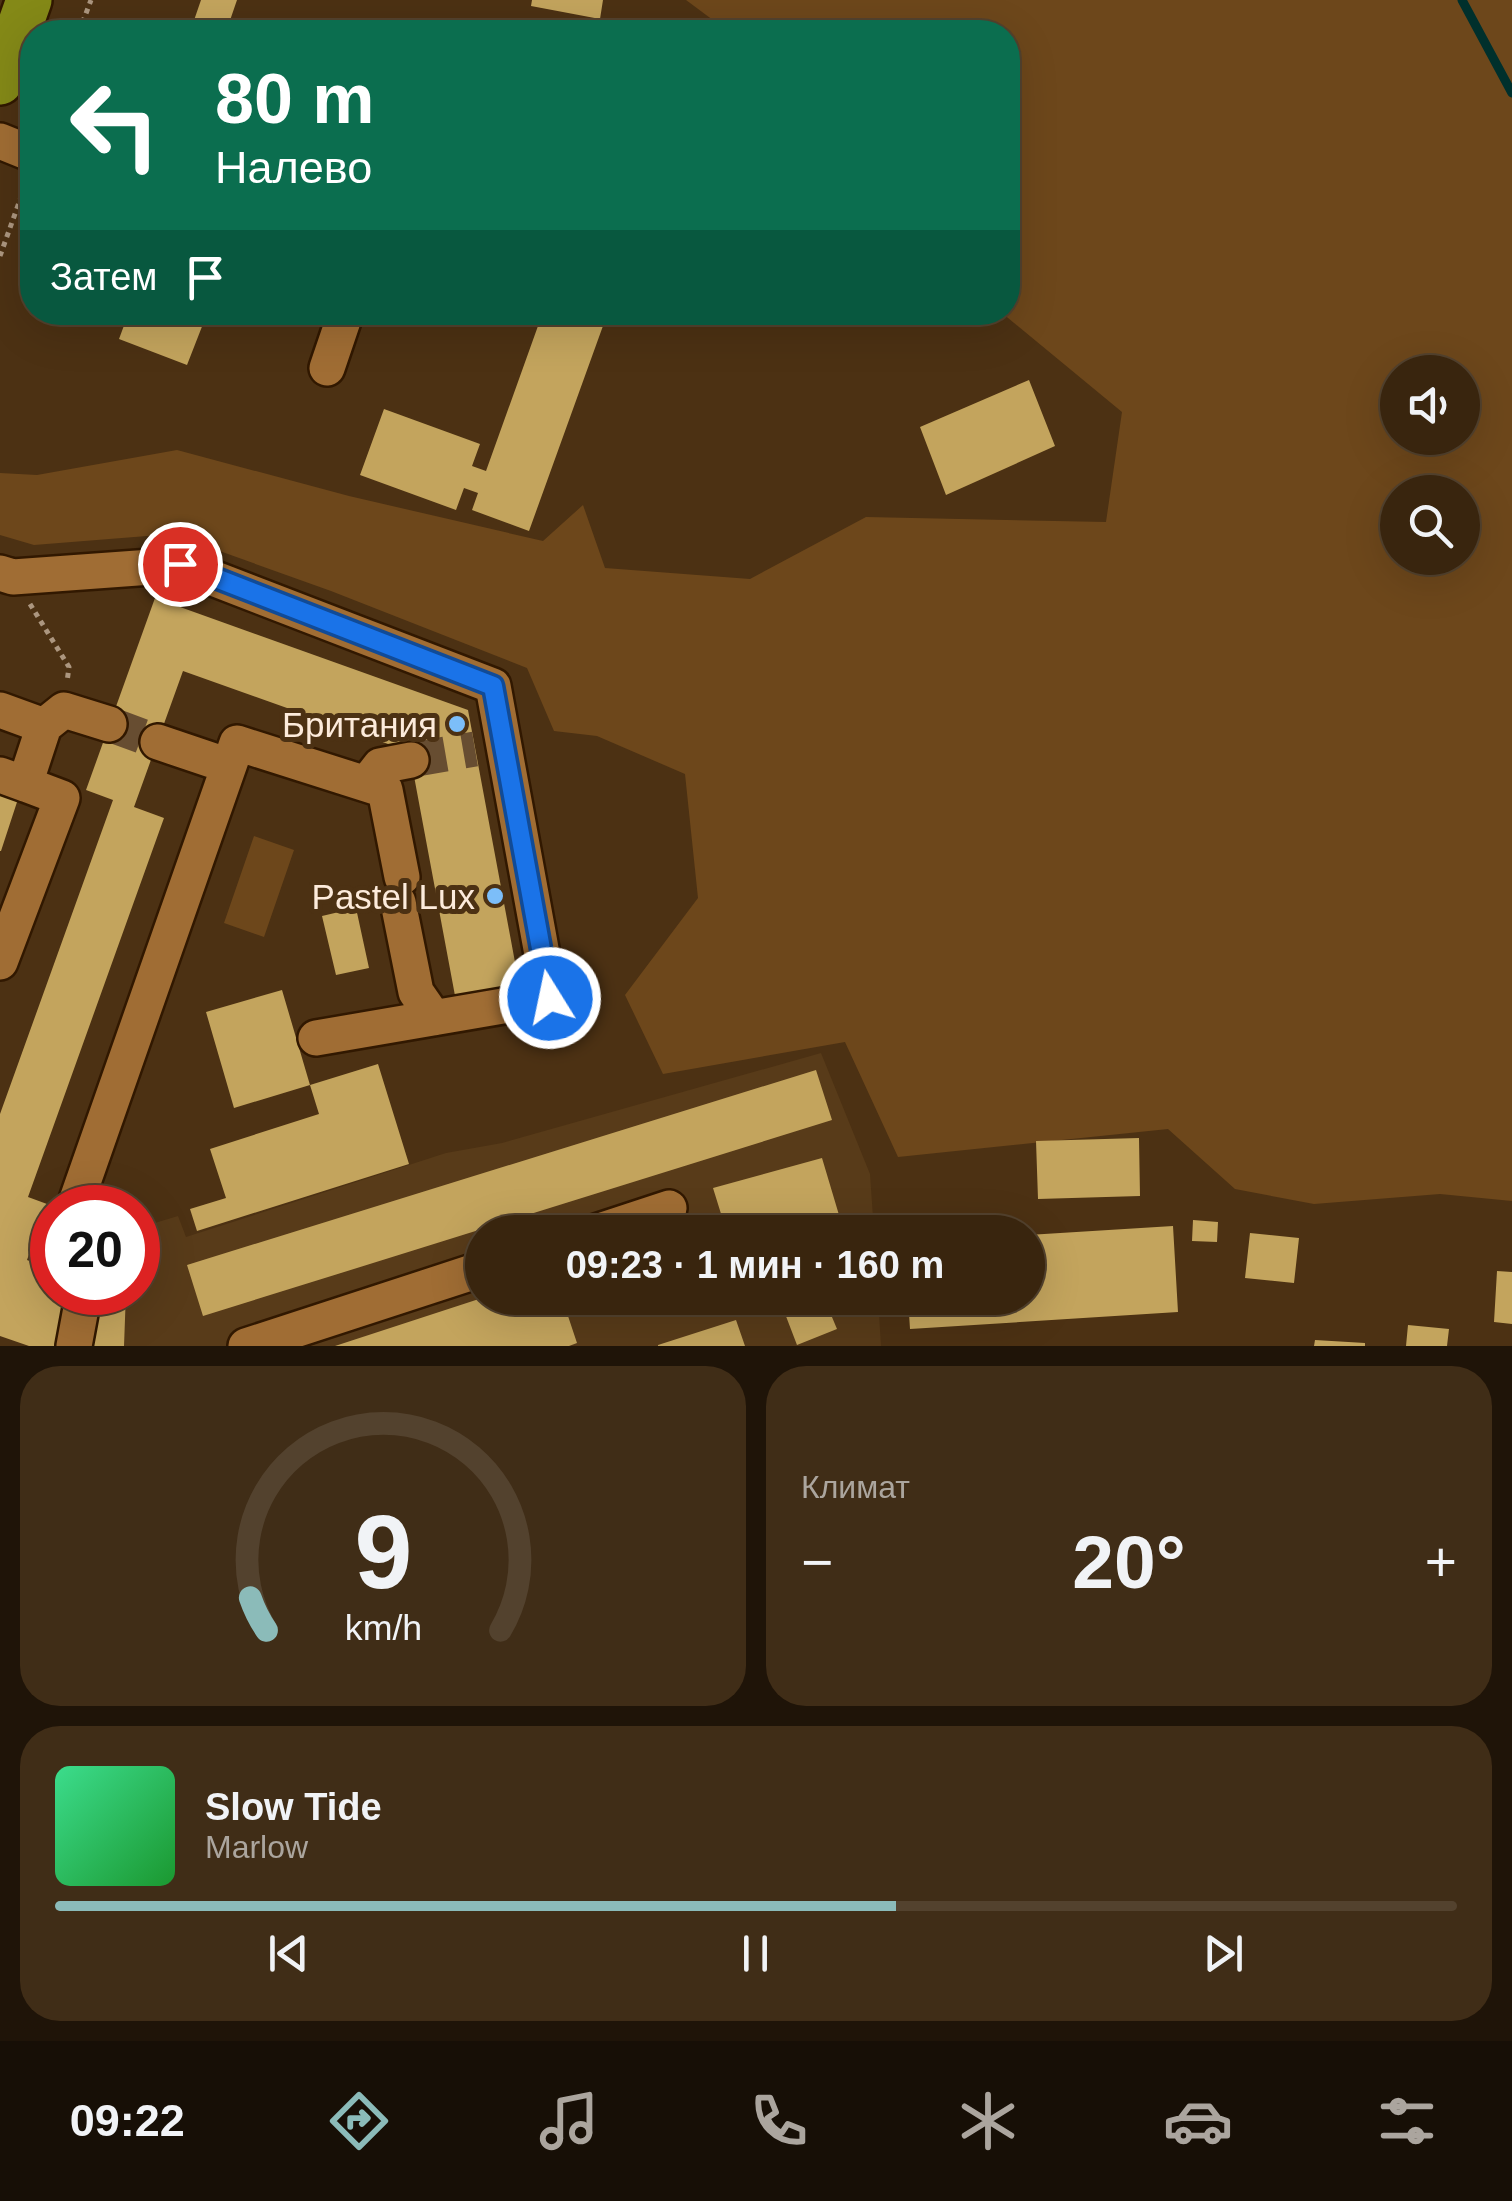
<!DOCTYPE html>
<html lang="ru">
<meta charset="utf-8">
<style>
body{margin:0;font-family:Arial,sans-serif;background:#402d17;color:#f1f3f6;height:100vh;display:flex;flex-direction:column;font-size:38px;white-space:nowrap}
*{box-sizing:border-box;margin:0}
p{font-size:32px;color:#aba59e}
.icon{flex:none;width:55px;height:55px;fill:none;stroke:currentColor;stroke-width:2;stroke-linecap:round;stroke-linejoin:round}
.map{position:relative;height:1346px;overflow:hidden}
.sheet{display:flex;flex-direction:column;gap:20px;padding:20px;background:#1f1408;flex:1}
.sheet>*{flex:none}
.hud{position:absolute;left:20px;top:20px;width:1000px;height:305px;border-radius:40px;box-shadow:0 10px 40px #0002,0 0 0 2px #53422e;background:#0b6e4f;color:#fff;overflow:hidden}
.buttons{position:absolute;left:1380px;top:355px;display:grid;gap:20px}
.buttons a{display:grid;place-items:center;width:100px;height:100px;border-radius:50%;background:#39250e;box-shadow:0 10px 40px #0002,0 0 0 2px #53422e;font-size:50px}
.speed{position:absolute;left:30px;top:1185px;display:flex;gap:20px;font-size:50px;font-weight:700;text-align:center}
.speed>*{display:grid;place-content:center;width:130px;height:130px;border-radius:50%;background:#39250e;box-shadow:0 10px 40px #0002,0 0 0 2px #53422e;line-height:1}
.speed .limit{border:15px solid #d22;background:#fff;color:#111}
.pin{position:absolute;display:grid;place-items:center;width:85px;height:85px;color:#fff;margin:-42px;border:5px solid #fff;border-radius:50%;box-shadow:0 2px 10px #0007}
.me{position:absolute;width:110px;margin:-55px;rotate:350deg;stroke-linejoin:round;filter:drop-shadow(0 0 8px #0008)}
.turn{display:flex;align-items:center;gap:35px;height:210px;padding:0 30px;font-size:45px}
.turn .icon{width:130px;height:130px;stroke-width:2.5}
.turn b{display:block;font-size:70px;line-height:85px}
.then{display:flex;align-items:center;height:95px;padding:0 30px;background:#0003;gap:20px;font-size:38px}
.big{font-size:75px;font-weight:700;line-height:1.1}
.sheet .tile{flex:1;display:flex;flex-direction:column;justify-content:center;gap:15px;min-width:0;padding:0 35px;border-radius:40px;background:#402d17}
.sheet .dial{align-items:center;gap:0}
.dial svg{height:260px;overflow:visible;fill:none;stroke:#53422e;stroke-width:7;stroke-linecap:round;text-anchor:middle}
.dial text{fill:#f1f3f6;stroke:none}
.song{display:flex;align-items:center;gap:30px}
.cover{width:120px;height:120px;border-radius:15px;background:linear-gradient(135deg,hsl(150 70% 55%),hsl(130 70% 35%))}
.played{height:10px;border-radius:5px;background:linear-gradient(90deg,#8bbbb9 60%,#53422e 60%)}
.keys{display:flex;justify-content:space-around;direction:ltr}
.heat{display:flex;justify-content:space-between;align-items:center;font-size:55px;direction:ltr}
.sheet .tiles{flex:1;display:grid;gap:20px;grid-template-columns:1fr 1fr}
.tile:last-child{grid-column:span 2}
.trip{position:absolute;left:465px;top:1215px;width:580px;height:100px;border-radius:50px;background:#39250e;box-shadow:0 10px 40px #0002,0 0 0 2px #53422e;font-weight:700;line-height:100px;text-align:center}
.menu{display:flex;height:160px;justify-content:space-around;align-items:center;background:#170f06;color:#aba59e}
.menu .icon{width:70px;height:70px}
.menu .active{color:#8bbbb9}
.menu b{font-size:45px;color:#f1f3f6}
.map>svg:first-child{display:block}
.built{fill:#583b19}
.green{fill:#6d471b;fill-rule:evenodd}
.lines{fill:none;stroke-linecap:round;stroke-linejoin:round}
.stream{stroke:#00302c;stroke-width:9}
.building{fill:#c3a45d}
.minor-tunnel{stroke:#674d31;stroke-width:35;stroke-dasharray:35 18;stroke-linecap:butt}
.minor-casing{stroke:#311800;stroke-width:40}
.major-casing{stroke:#311800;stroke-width:50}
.path{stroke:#ac967f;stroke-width:5;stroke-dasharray:5 5;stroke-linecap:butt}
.minor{stroke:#a06d34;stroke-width:35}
.major{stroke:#848917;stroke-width:45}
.route-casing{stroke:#114b97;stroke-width:25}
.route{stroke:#1a73e8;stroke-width:18}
.poi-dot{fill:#7cbef9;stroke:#4c3113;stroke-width:4}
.labels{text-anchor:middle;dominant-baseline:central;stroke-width:10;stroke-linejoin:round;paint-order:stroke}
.poi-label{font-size:35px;fill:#fdebdb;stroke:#4c3113;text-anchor:end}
</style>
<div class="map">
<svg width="1512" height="1346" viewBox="0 0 1512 1346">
<rect width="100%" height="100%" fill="#4c3113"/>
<path class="built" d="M821,1053L870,1174L874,1232H482V1298H878L881,1346H90L93,1293L138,1292V1223L148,1225L178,1216L186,1237L446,1153L502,1143Z"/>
<path class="green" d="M686,0H1512V1201L1440,1194L1314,1204L1235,1189L1168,1129L898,1157L845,1042L663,1074L625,995L698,898L685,774L597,736L554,731L527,668L331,591L172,534L34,545L0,535V473L37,475L177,450L349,496L543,541L583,505L605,568L750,579L866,517L1106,522L1122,412L1002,313L1008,312V32H729ZM1398,372H1462V438H1398ZM1398,492H1462V558H1398Z
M254,836L294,850L264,937L224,923Z"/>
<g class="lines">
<path class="stream" d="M1462,0L1512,93"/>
</g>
<path class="building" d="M201,0H237L226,32H190Z
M532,0H603L600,19L531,6Z
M129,312H172L203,324L187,365L119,339Z
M289,312H328L323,325Z
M543,312H608L529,531L472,510L478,493L464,488L456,510L360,475L384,409L480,444L472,466L486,471Z
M861,312H900V313L867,325Z
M1029,380L1055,446L946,495L920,427Z
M155,598L468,710L520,989L456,1001L411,760L405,750L183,671L134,807L164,818L28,1197L47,1204L27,1260L52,1269V1292H76L57,1346H29L0,1336V1114L113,800L86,790Z
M0,793L18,799L1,851H0Z
M356,908L369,968L336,975L322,916Z
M282,990L310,1085L378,1064L409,1164L197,1231L190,1209L226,1198L210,1149L319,1114L310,1085L234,1108L206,1012Z
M816,1070L832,1120L203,1316L187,1265Z
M1139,1138L1140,1196L1038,1199L1036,1141Z
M822,1158L839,1215L779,1232H670L722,1217L713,1188Z
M1193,1220L1218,1222L1217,1242L1192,1241Z
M1173,1226L1178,1312L910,1329L908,1298H1028V1235Z
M1250,1233L1299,1238L1294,1283L1245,1278Z
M1497,1271L1512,1272V1324L1494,1322Z
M95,1292H126L124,1346H92Z
M482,1298H562L577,1343L569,1346H335Z
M587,1298H637V1299L591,1312Z
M779,1298H824L837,1329L797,1345Z
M736,1320L745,1346H658V1345Z
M1408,1325L1449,1329L1447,1346H1406Z
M1315,1340L1365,1343V1346H1314Z"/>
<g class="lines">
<path class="minor-tunnel" d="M109,724L158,742
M411,760L475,749"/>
<defs>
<path id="minor" d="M0,141L32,154
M327,368L346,312
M0,573L13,577L179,565L493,686L550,998L316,1038
M0,710L44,726L25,784L0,775
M44,726L64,710L109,724
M158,742L229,766
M366,784L380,766L411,760
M398,902L416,992L434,1018
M0,962L62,798L25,784
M74,1208L237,743L385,790L402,877
M596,1232L669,1208
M74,1346L84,1292
M246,1346L482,1269"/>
<path id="major" d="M0,82L29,0"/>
</defs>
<use href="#minor" class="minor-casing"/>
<use href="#major" class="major-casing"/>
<path class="path" d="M79,32L91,0
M0,256L26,183
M30,604L69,667L67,682"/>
<use href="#minor" class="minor"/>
<use href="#major" class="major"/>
</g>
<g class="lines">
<defs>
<path id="route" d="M180,564L493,686L550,998"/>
</defs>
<use href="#route" class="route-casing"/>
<use href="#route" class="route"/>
</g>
<g class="poi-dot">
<circle cx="457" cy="724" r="10"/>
<circle cx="495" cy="896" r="10"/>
</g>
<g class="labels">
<g class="poi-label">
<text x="437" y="724">Британия</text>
<text x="475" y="896">Pastel Lux</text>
</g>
</g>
</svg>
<div class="buttons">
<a><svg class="icon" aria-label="sound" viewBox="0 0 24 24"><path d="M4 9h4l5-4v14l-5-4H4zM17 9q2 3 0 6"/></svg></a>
<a><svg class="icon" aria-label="search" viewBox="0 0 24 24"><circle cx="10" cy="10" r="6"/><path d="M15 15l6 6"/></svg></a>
</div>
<div class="speed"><div class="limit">20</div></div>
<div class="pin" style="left:180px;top:564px;background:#d93025"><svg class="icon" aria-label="arrive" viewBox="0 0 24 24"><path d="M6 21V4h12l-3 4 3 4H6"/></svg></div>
<svg class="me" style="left:550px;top:998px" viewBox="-20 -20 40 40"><circle r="17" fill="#1a73e8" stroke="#fff" stroke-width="3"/><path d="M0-11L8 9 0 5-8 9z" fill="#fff"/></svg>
<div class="trip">09:23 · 1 мин · 160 m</div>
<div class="hud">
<div class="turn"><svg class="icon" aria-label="left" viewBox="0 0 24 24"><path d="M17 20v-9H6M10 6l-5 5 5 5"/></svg><div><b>80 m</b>Налево</div></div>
<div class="then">Затем<svg class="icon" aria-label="arrive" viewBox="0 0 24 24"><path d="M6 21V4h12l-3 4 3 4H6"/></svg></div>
</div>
</div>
<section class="sheet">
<div class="tiles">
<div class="tile dial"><svg viewBox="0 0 100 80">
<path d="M14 69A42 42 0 1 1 86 69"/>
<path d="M14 69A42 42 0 0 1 9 59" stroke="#8bbbb9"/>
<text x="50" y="56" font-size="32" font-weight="700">9</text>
<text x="50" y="72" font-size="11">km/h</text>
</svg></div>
<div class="tile"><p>Климат</p>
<div class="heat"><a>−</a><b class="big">20°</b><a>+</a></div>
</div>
<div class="tile">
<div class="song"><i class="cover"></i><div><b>Slow Tide</b><p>Marlow</p></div></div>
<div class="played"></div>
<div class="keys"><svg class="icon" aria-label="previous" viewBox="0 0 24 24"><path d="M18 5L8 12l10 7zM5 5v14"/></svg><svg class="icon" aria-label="pause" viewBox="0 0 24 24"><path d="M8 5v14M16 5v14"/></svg><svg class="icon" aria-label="next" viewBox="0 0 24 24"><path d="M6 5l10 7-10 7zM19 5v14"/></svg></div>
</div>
</div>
</section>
<nav class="menu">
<b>09:22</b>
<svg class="icon active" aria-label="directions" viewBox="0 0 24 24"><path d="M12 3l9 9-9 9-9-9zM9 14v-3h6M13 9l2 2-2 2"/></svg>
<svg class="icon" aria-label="music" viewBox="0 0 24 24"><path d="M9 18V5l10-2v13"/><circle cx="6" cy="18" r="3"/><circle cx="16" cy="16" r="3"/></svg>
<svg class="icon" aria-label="phone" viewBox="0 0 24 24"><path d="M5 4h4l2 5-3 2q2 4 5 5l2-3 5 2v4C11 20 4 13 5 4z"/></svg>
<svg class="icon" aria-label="climate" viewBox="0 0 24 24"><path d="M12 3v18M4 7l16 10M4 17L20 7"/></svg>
<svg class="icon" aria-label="car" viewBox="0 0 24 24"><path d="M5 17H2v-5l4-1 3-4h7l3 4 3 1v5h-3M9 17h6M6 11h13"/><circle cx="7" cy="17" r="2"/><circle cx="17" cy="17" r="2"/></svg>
<svg class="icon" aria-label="filters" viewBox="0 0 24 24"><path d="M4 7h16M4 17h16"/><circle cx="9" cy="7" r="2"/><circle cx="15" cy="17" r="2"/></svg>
</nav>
